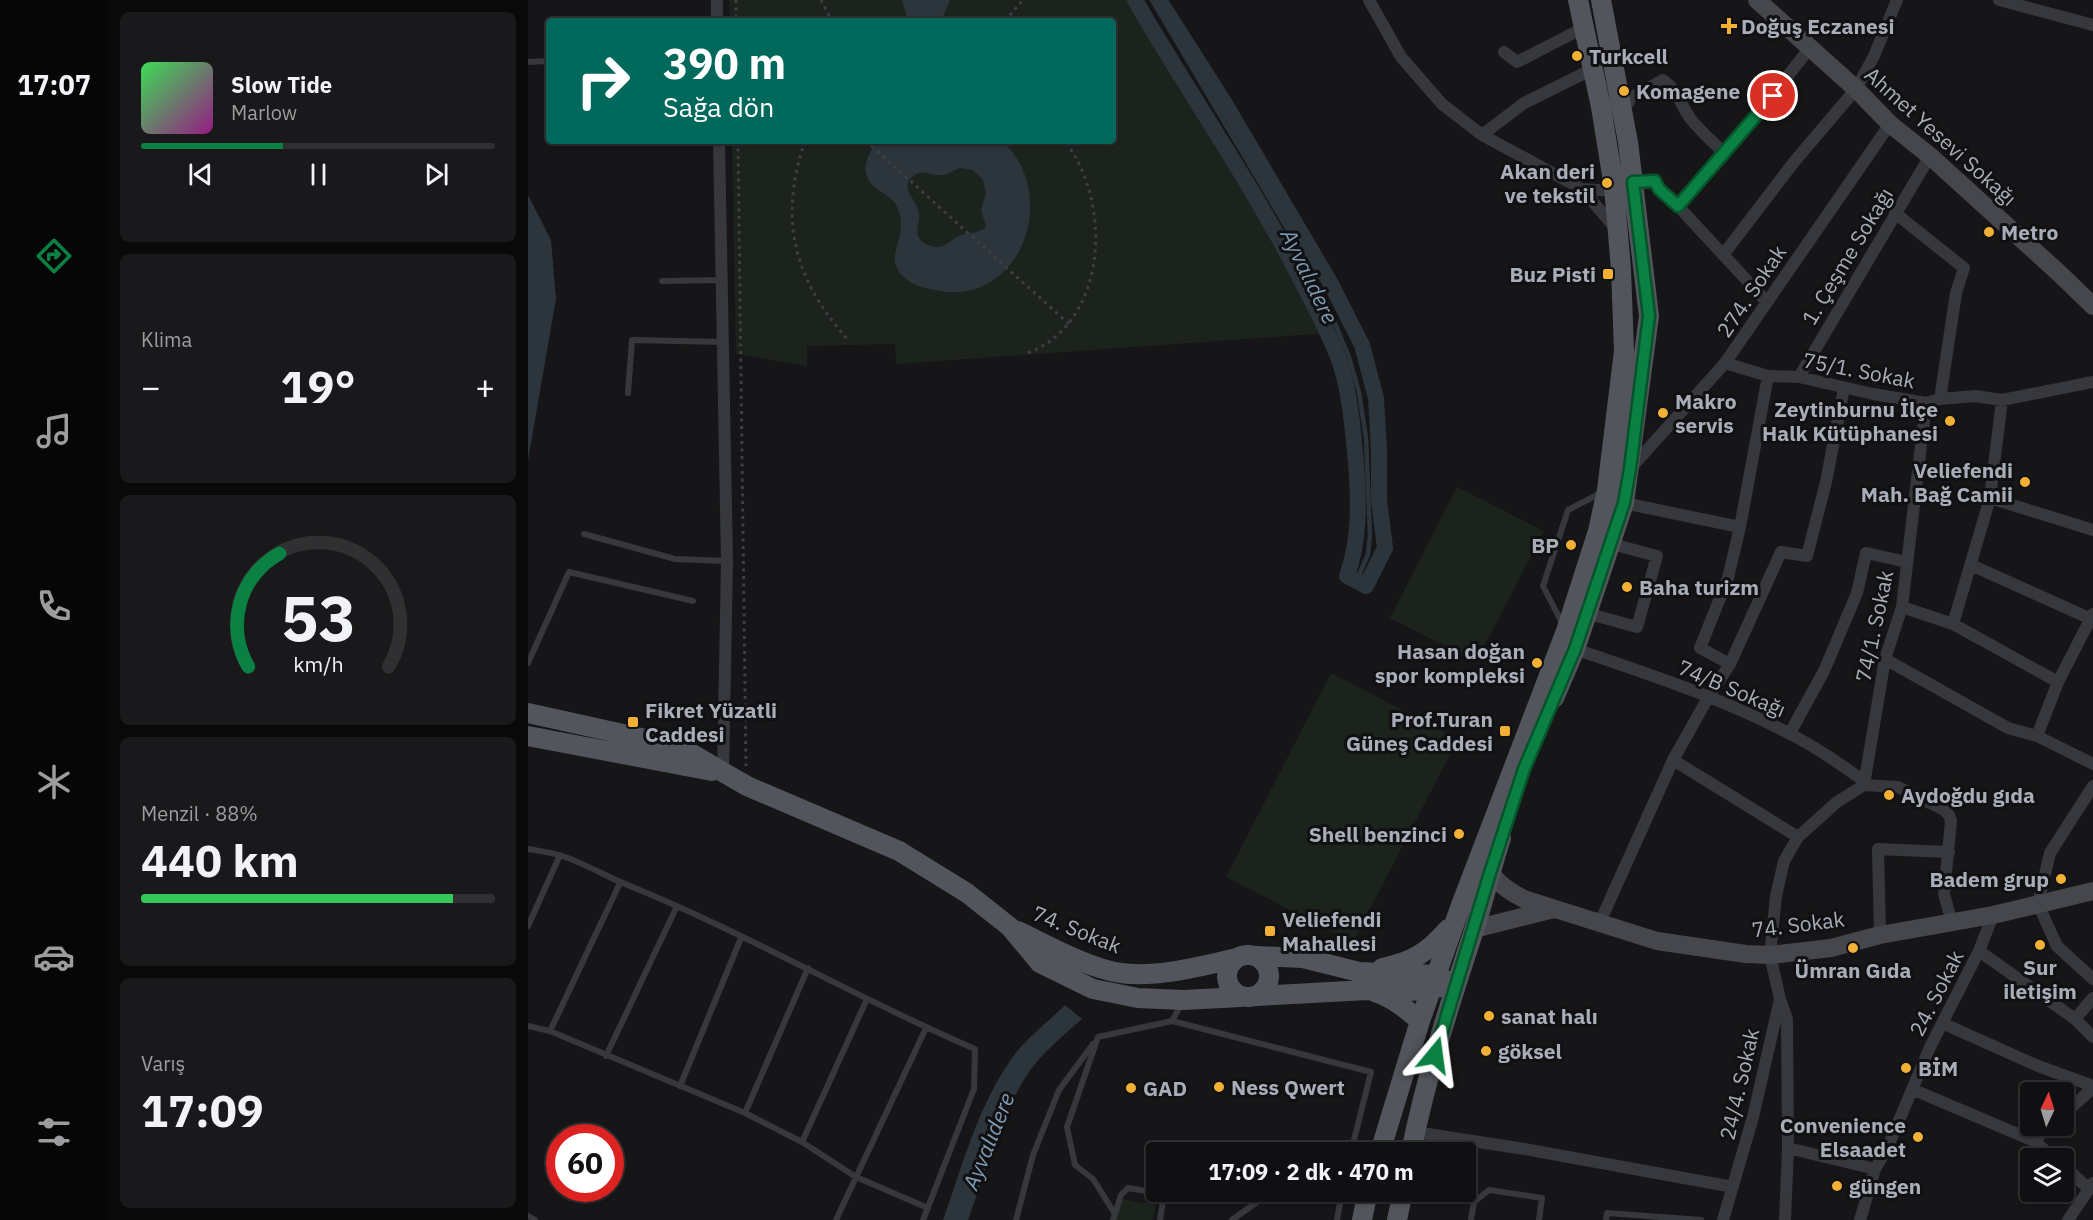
<!DOCTYPE html>
<html lang="tr">
<meta charset="utf-8">
<style>
body{margin:0;font-family:"IBM Plex Sans",sans-serif;background:#19191b;color:#f1f3f6;height:100vh;display:flex;flex-direction:column;font-size:22px;white-space:nowrap}
*{box-sizing:border-box;margin:0}
p{font-size:20px;color:#9c9d9f}
.icon{flex:none;width:33px;height:33px;fill:none;stroke:currentColor;stroke-width:2;stroke-linecap:round;stroke-linejoin:round}
.map{position:relative;flex:1;overflow:hidden}
.panel{display:flex;flex-direction:column;gap:12px;padding:12px;background:#09090a;width:420px}
.panel>*{flex:none}
.banner{position:absolute;left:18px;top:18px;width:570px;height:126px;border-radius:6px;box-shadow:0 2px 4px #0004,0 0 0 2px #303032;background:#00695c;color:#fff;overflow:hidden}
.needle{width:39px;rotate:4deg}
.fabs{position:absolute;left:1492px;top:1082px;display:grid;gap:12px}
.fabs a{display:grid;place-items:center;width:54px;height:54px;border-radius:6px;background:#101012;box-shadow:0 2px 4px #0004,0 0 0 2px #303032;font-size:30px}
.speed{position:absolute;left:18px;top:1124px;display:flex;gap:12px;font-size:30px;font-weight:700;text-align:center}
.speed>*{display:grid;place-content:center;width:78px;height:78px;border-radius:50%;background:#101012;box-shadow:0 2px 4px #0004,0 0 0 2px #303032;line-height:1}
.speed .limit{border:9px solid #d22;background:#fff;color:#111}
.pin{position:absolute;display:grid;place-items:center;width:51px;height:51px;color:#fff;margin:-26px;border:3px solid #fff;border-radius:50%;box-shadow:0 2px 6px #0007}
.me{position:absolute;width:66px;margin:-33px;rotate:16deg;stroke-linejoin:round;filter:drop-shadow(0 0 4px #0008)}
.turn{display:flex;align-items:center;gap:21px;height:126px;padding:0 18px;font-size:27px}
.turn .icon{width:78px;height:78px;stroke-width:2.5}
.turn b{display:block;font-size:42px;line-height:51px}
.big{font-size:45px;font-weight:700;line-height:1.1}
.panel .tile{flex:1;display:flex;flex-direction:column;justify-content:center;gap:9px;min-width:0;padding:0 21px;border-radius:9px;background:#19191b}
.panel .dial{align-items:center;gap:0}
.dial svg{height:156px;overflow:visible;fill:none;stroke:#303032;stroke-width:7;stroke-linecap:round;text-anchor:middle}
.dial text{fill:#f1f3f6;stroke:none}
.song{display:flex;align-items:center;gap:18px}
.cover{width:72px;height:72px;border-radius:9px;background:linear-gradient(135deg,hsl(130 70% 55%),hsl(310 70% 35%))}
.played{height:6px;border-radius:3px;background:linear-gradient(90deg,#0b8043 40%,#303032 40%)}
.keys{display:flex;justify-content:space-around;direction:ltr}
.heat{display:flex;justify-content:space-between;align-items:center;font-size:33px;direction:ltr}
.charge{height:9px;border-radius:4px;background:linear-gradient(90deg,#34c759 88%,#303032 0)}
.trip{position:absolute;left:618px;top:1142px;width:330px;height:60px;border-radius:6px;background:#101012;box-shadow:0 2px 4px #0004,0 0 0 2px #303032;font-weight:700;line-height:60px;text-align:center}
main{display:flex;flex:1;min-height:0}
.menu{display:flex;flex-direction:column;width:108px;justify-content:space-around;align-items:center;background:#060607;color:#9c9d9f}
.menu .icon{width:42px;height:42px}
.menu .selected{color:#0b8043}
.menu b{font-size:27px;color:#f1f3f6}
.map>svg:first-child{display:block}
.green{fill:#1c231d}
.water{fill:#2c353c;fill-rule:evenodd}
.lines{fill:none;stroke-linecap:round;stroke-linejoin:round}
.stream{stroke:#2c353c;stroke-width:4.5}
.canal{stroke:#2c353c;stroke-width:16}
.path{stroke:#3d3f44;stroke-width:3;stroke-dasharray:3 4.5;stroke-linecap:butt}
.lane{stroke:#37383d;stroke-width:6}
.street{stroke:#37383d;stroke-width:12}
.secondary{stroke:#45474d;stroke-width:18}
.primary{stroke:#53555c;stroke-width:20}
.route-casing{stroke:#07532c;stroke-width:15}
.route{stroke:#0b8043;stroke-width:10}
.poi-dot{fill:#f2b134;stroke:#111113;stroke-width:2}
.labels{text-anchor:middle;dominant-baseline:central;stroke-width:6;stroke-linejoin:round;paint-order:stroke}
.poi-label{font-size:21px;font-weight:bold;fill:#a8adb8;stroke:#111113;text-anchor:start}
.street-label{font-size:21px;fill:#a8adb8;stroke:#111113}
.water-label{font-size:22px;font-style:italic;fill:#7f9bb3;stroke:#111113}
</style>
<main>
<nav class="menu">
<b>17:07</b>
<svg class="icon selected" aria-label="directions" viewBox="0 0 24 24"><path d="M12 3l9 9-9 9-9-9zM9 14v-3h6M13 9l2 2-2 2"/></svg>
<svg class="icon" aria-label="music" viewBox="0 0 24 24"><path d="M9 18V5l10-2v13"/><circle cx="6" cy="18" r="3"/><circle cx="16" cy="16" r="3"/></svg>
<svg class="icon" aria-label="phone" viewBox="0 0 24 24"><path d="M5 4h4l2 5-3 2q2 4 5 5l2-3 5 2v4C11 20 4 13 5 4z"/></svg>
<svg class="icon" aria-label="climate" viewBox="0 0 24 24"><path d="M12 3v18M4 7l16 10M4 17L20 7"/></svg>
<svg class="icon" aria-label="car" viewBox="0 0 24 24"><path d="M5 17H2v-5l4-1 3-4h7l3 4 3 1v5h-3M9 17h6M6 11h13"/><circle cx="7" cy="17" r="2"/><circle cx="17" cy="17" r="2"/></svg>
<svg class="icon" aria-label="filters" viewBox="0 0 24 24"><path d="M4 7h16M4 17h16"/><circle cx="9" cy="7" r="2"/><circle cx="15" cy="17" r="2"/></svg>
</nav>
<section class="panel">
<div class="tile">
<div class="song"><i class="cover"></i><div><b>Slow Tide</b><p>Marlow</p></div></div>
<div class="played"></div>
<div class="keys"><svg class="icon" aria-label="previous" viewBox="0 0 24 24"><path d="M18 5L8 12l10 7zM5 5v14"/></svg><svg class="icon" aria-label="pause" viewBox="0 0 24 24"><path d="M8 5v14M16 5v14"/></svg><svg class="icon" aria-label="next" viewBox="0 0 24 24"><path d="M6 5l10 7-10 7zM19 5v14"/></svg></div>
</div>
<div class="tile"><p>Klima</p>
<div class="heat"><a>−</a><b class="big">19°</b><a>+</a></div>
</div>
<div class="tile dial"><svg viewBox="0 0 100 80">
<path d="M14 69A42 42 0 1 1 86 69"/>
<path d="M14 69A42 42 0 0 1 30 11" stroke="#0b8043"/>
<text x="50" y="56" font-size="32" font-weight="700">53</text>
<text x="50" y="72" font-size="11">km/h</text>
</svg></div>
<div class="tile"><p>Menzil · 88%</p><b class="big">440 km</b><div class="charge"></div></div>
<div class="tile"><p>Varış</p><b class="big">17:09</b></div>
</section>
<div class="map">
<svg width="1565" height="1220" viewBox="0 0 1565 1220">
<rect width="100%" height="100%" fill="#161618"/>
<path class="green" d="M201,0H607L740,217L800,333L368,364L367,344L279,346V366L208,354L204,141H585V21H202Z
M929,487L1016,531L948,662L862,618Z
M803,673L930,739L825,942L698,877Z
M594,1199L628,1205L624,1220H587Z"/>
<path class="water" d="M374,0H422L413,21H380Z
M350,141H474C534,195 492,309 407,290C395,288 382,284 374,275C353,254 387,232 366,202C362,196 354,193 348,188C330,174 338,156 350,141ZM432,168L445,170L455,180L458,193L453,210L458,226C453,234 442,232 433,235C421,240 415,252 400,245C380,236 395,223 390,209C387,198 372,189 384,177C394,167 404,177 415,175C421,174 426,170 432,168Z
M0,195L23,240L28,299L0,460Z
M537,1005L554,1019C534,1037 511,1055 497,1078C471,1120 457,1174 440,1220H415C435,1164 451,1102 487,1054C501,1036 521,1021 537,1005Z"/>
<g class="lines">
<path class="stream" d="M624,0L763,235L798,302L821,357L831,392L838,438L842,535L840,554L829,580"/>
<path class="canal" d="M607,0C660,92 721,179 770,274C784,302 800,330 811,360C822,390 825,431 828,463C831,500 832,540 819,576L838,586L857,548L851,500V450L848,398L834,345L803,284L696,102L631,0"/>
<path class="path" d="M208,0V21
M293,0L304,21
M477,21L495,0
M210,141L218,766
M277,141C250,220 266,279 320,340
M338,141L541,324
M500,353C581,321 584,202 537,141"/>
<path class="lane" d="M0,62L21,61
M120,142L138,141
M134,281L193,280
M100,393L104,340L195,342
M56,534L147,559L198,561
M1035,625L1015,586L1040,510L1073,493
M0,663L41,572L165,601
M0,849C10,851 21,852 31,855C55,862 78,877 102,886C220,934 330,999 447,1049L446,1089L395,1220
M0,926L32,855
M644,1021L843,1072L823,1152
M0,1026L22,1031L217,1113L274,1142L328,1177L400,1208
M22,1031L92,883
M78,1056L149,906
M152,1086L213,938
M217,1113L280,968
M274,1142L339,999
M587,1214L593,1195L600,1188L636,1194L632,1220
M0,1216L7,1220
M308,1220L398,1028
M488,1220L505,1155L531,1090L565,1044
M585,1220L587,1214L565,1179L547,1165L539,1127L570,1037L644,1021L654,1003
M704,1220L736,1197L737,1191
M809,1220L814,1191
M943,1220L946,1202L961,1190L1014,1198L1011,1220
M1078,1220L1079,1213L1173,1220"/>
<path class="street" d="M189,0V21
M841,0L873,57L914,104L954,135L1054,189L1089,230
M1471,0L1565,25
M976,52L989,62L1055,28
M1094,112L1104,97L1135,80C1150,90 1152,104 1162,118C1171,130 1184,141 1195,152
M954,135L996,103L1065,69
M191,141L199,561L195,774
M1105,182L1127,181L1132,189L1150,206L1238,301
M1054,189L1087,191
M1150,206L1232,111L1281,49
M1367,213L1436,268L1428,293L1412,399
M1195,255L1266,162L1328,89L1346,56L1369,0
M1197,363L1240,376L1271,377L1345,394L1398,403L1412,399L1447,396L1474,400L1565,382
M1271,377L1402,156
M1102,469L1197,363L1362,124
M1462,498L1565,530
M1096,503L1212,527
M1443,565L1563,619
M1374,607L1425,624L1530,682
M1058,613L1109,627L1129,556L1084,544
M1425,624L1462,498L1474,400
M1047,649C1120,674 1194,698 1262,734C1288,747 1312,764 1336,781
M1357,659L1480,728L1509,736L1565,764
M1202,664L1172,648L1200,578L1212,527L1240,376
M1262,733L1296,671L1329,593L1338,553L1379,562
M1509,736L1530,682L1565,614
M1145,760L1270,837
M1336,785L1357,659L1374,607L1398,403
M1565,786L1522,853L1510,904L1529,946L1565,979
M1072,922L1145,760L1181,696L1202,664L1253,552L1279,556L1298,482L1316,388
M1352,935L1350,849L1421,852
M1451,951L1547,1019L1565,1037
M1252,999L1259,1019L1260,1148L1257,1220
M1547,1019L1565,998
M1414,1023L1510,1066L1565,1086
M1386,1090L1506,1141L1526,1158
M1536,1114L1565,1088
M887,1132L996,1149L1205,1187
M1506,1141L1523,1125
M1260,1148L1347,1169
M1536,1166L1561,1189
M1195,1220L1225,1117L1252,999L1242,955L1248,896L1256,861L1270,837L1309,802L1336,785L1370,787L1416,810L1421,815L1423,821L1416,894L1424,923
M1332,1220L1347,1169L1359,1149L1402,1047L1451,951L1465,915
M1540,1220L1565,1183"/>
<path class="secondary" d="M1229,0L1328,89L1362,124L1402,156L1532,274L1565,306
M958,860C961,878 980,891 996,899L1129,941L1218,954L1242,955L1303,948L1352,935L1465,915L1565,891
M946,929L1026,909"/>
<path class="primary" d="M1026,698L1047,649L1096,503L1121,316L1100,142L1073,0
M0,713L131,742L164,754L219,786L371,851L439,893L482,927L512,963L565,989L610,998L655,1000L713,997
M0,736L184,771
M490,931C519,945 562,969 593,973C629,978 674,966 709,958
M699 976a21 21 0 1 1 42 0a21 21 0 1 1-42 0Z
M728,956L775,958L831,972L909,975L919,981
M854,968C885,962 900,952 920,929
M847,992C865,998 878,1009 892,1021
M728,996L839,990L882,991L913,987
M852,1152L892,1021L933,905L1038,631L1070,531L1079,490L1096,351L1093,269L1086,187L1073,107L1050,0
M883,1152C898,1077 922,1003 946,930C956,900 963,868 973,838
M834,1220L840,1191
M869,1220L875,1191"/>
</g>
<g class="lines">
<defs>
<path id="route" d="M907,1055L962,873L996,769L1047,649L1096,503L1102,469L1121,316L1105,182L1127,181L1131,189L1150,206L1245,96"/>
</defs>
<use href="#route" class="route-casing"/>
<use href="#route" class="route"/>
</g>
<g class="poi-dot">
<path d="M1198 17h6v6h6v6h-6v6h-6v-6h-6v-6h6z"/>
<circle cx="1049" cy="56" r="6"/>
<circle cx="1096" cy="91" r="6"/>
<circle cx="1079" cy="183" r="6"/>
<circle cx="1461" cy="232" r="6"/>
<rect x="1074" y="268" width="12" height="12" rx="3"/>
<circle cx="1135" cy="413" r="6"/>
<circle cx="1422" cy="421" r="6"/>
<circle cx="1497" cy="482" r="6"/>
<circle cx="1043" cy="545" r="6"/>
<circle cx="1099" cy="587" r="6"/>
<circle cx="1009" cy="663" r="6"/>
<rect x="99" y="716" width="12" height="12" rx="3"/>
<rect x="971" y="725" width="12" height="12" rx="3"/>
<circle cx="1361" cy="795" r="6"/>
<circle cx="931" cy="834" r="6"/>
<circle cx="1533" cy="879" r="6"/>
<rect x="736" y="925" width="12" height="12" rx="3"/>
<circle cx="1512" cy="945" r="6"/>
<circle cx="1325" cy="948" r="6"/>
<circle cx="961" cy="1016" r="6"/>
<circle cx="958" cy="1051" r="6"/>
<circle cx="1378" cy="1068" r="6"/>
<circle cx="691" cy="1087" r="6"/>
<circle cx="603" cy="1088" r="6"/>
<circle cx="1390" cy="1137" r="6"/>
<circle cx="1309" cy="1186" r="6"/>
</g>
<g class="labels">
<g class="poi-label">
<text x="1213" y="26">Doğuş Eczanesi</text>
<text x="1061" y="56">Turkcell</text>
<text x="1108" y="91">Komagene</text>
<text x="1067" y="171" text-anchor="end">Akan deri<tspan x="1067" dy="24">ve tekstil</tspan></text>
<text x="1473" y="232">Metro</text>
<text x="1068" y="274" text-anchor="end">Buz Pisti</text>
<text x="1147" y="401">Makro<tspan x="1147" dy="24">servis</tspan></text>
<text x="1410" y="409" text-anchor="end">Zeytinburnu İlçe<tspan x="1410" dy="24">Halk Kütüphanesi</tspan></text>
<text x="1485" y="470" text-anchor="end">Veliefendi<tspan x="1485" dy="24">Mah. Bağ Camii</tspan></text>
<text x="1031" y="545" text-anchor="end">BP</text>
<text x="1111" y="587">Baha turizm</text>
<text x="997" y="651" text-anchor="end">Hasan doğan<tspan x="997" dy="24">spor kompleksi</tspan></text>
<text x="117" y="710">Fikret Yüzatli<tspan x="117" dy="24">Caddesi</tspan></text>
<text x="965" y="719" text-anchor="end">Prof.Turan<tspan x="965" dy="24">Güneş Caddesi</tspan></text>
<text x="1373" y="795">Aydoğdu gıda</text>
<text x="919" y="834" text-anchor="end">Shell benzinci</text>
<text x="1521" y="879" text-anchor="end">Badem grup</text>
<text x="754" y="919">Veliefendi<tspan x="754" dy="24">Mahallesi</tspan></text>
<text x="1512" y="967" text-anchor="middle">Sur<tspan x="1512" dy="24">iletişim</tspan></text>
<text x="1325" y="970" text-anchor="middle">Ümran Gıda</text>
<text x="973" y="1016">sanat halı</text>
<text x="970" y="1051">göksel</text>
<text x="1390" y="1068">BİM</text>
<text x="703" y="1087">Ness Qwert</text>
<text x="615" y="1088">GAD</text>
<text x="1378" y="1125" text-anchor="end">Convenience<tspan x="1378" dy="24">Elsaadet</tspan></text>
<text x="1321" y="1186">güngen</text>
</g>
<g class="street-label">
<text transform="translate(1413 136) rotate(42)">Ahmet Yesevi Sokağı</text>
<text transform="translate(1319 256) rotate(-59)">1. Çeşme Sokağı</text>
<text transform="translate(1223 291) rotate(-56)">274. Sokak</text>
<text transform="translate(1331 370) rotate(11)">75/1. Sokak</text>
<text transform="translate(1346 626) rotate(-78)">74/1. Sokak</text>
<text transform="translate(1204 688) rotate(23)">74/B Sokağı</text>
<text transform="translate(1270 924) rotate(-7)">74. Sokak</text>
<text transform="translate(549 929) rotate(22)">74. Sokak</text>
<text transform="translate(1408 993) rotate(-63)">24. Sokak</text>
<text transform="translate(1211 1084) rotate(-77)">24/4. Sokak</text>
</g>
<g class="water-label">
<text transform="translate(782 276) rotate(64)">Ayvalıdere</text>
<text transform="translate(460 1141) rotate(-68)">Ayvalıdere</text>
</g>
</g>
</svg>
<div class="fabs">
<a><svg class="needle" viewBox="-14 -14 28 28"><path d="M0-13l5 13h-10z" fill="#e53935"/><path d="M0 13l5-13h-10z" fill="#9c9d9f"/></svg></a>
<a><svg class="icon" aria-label="layers" viewBox="0 0 24 24"><path d="M12 4l9 5-9 5-9-5zM3 14l9 5 9-5"/></svg></a>
</div>
<div class="speed"><div class="limit">60</div></div>
<div class="pin" style="left:1245px;top:96px;background:#d93025"><svg class="icon" aria-label="arrive" viewBox="0 0 24 24"><path d="M6 21V4h12l-3 4 3 4H6"/></svg></div>
<svg class="me" style="left:907px;top:1055px" viewBox="-20 -20 40 40"><path d="M0-17L14 15 0 8-14 15z" fill="#0b8043" stroke="#fff" stroke-width="4"/></svg>
<div class="trip">17:09 · 2 dk · 470 m</div>
<div class="banner">
<div class="turn"><svg class="icon" aria-label="right" viewBox="0 0 24 24"><path d="M7 20v-9h11M14 6l5 5-5 5"/></svg><div><b>390 m</b>Sağa dön</div></div>
</div>
</div>
</main>
